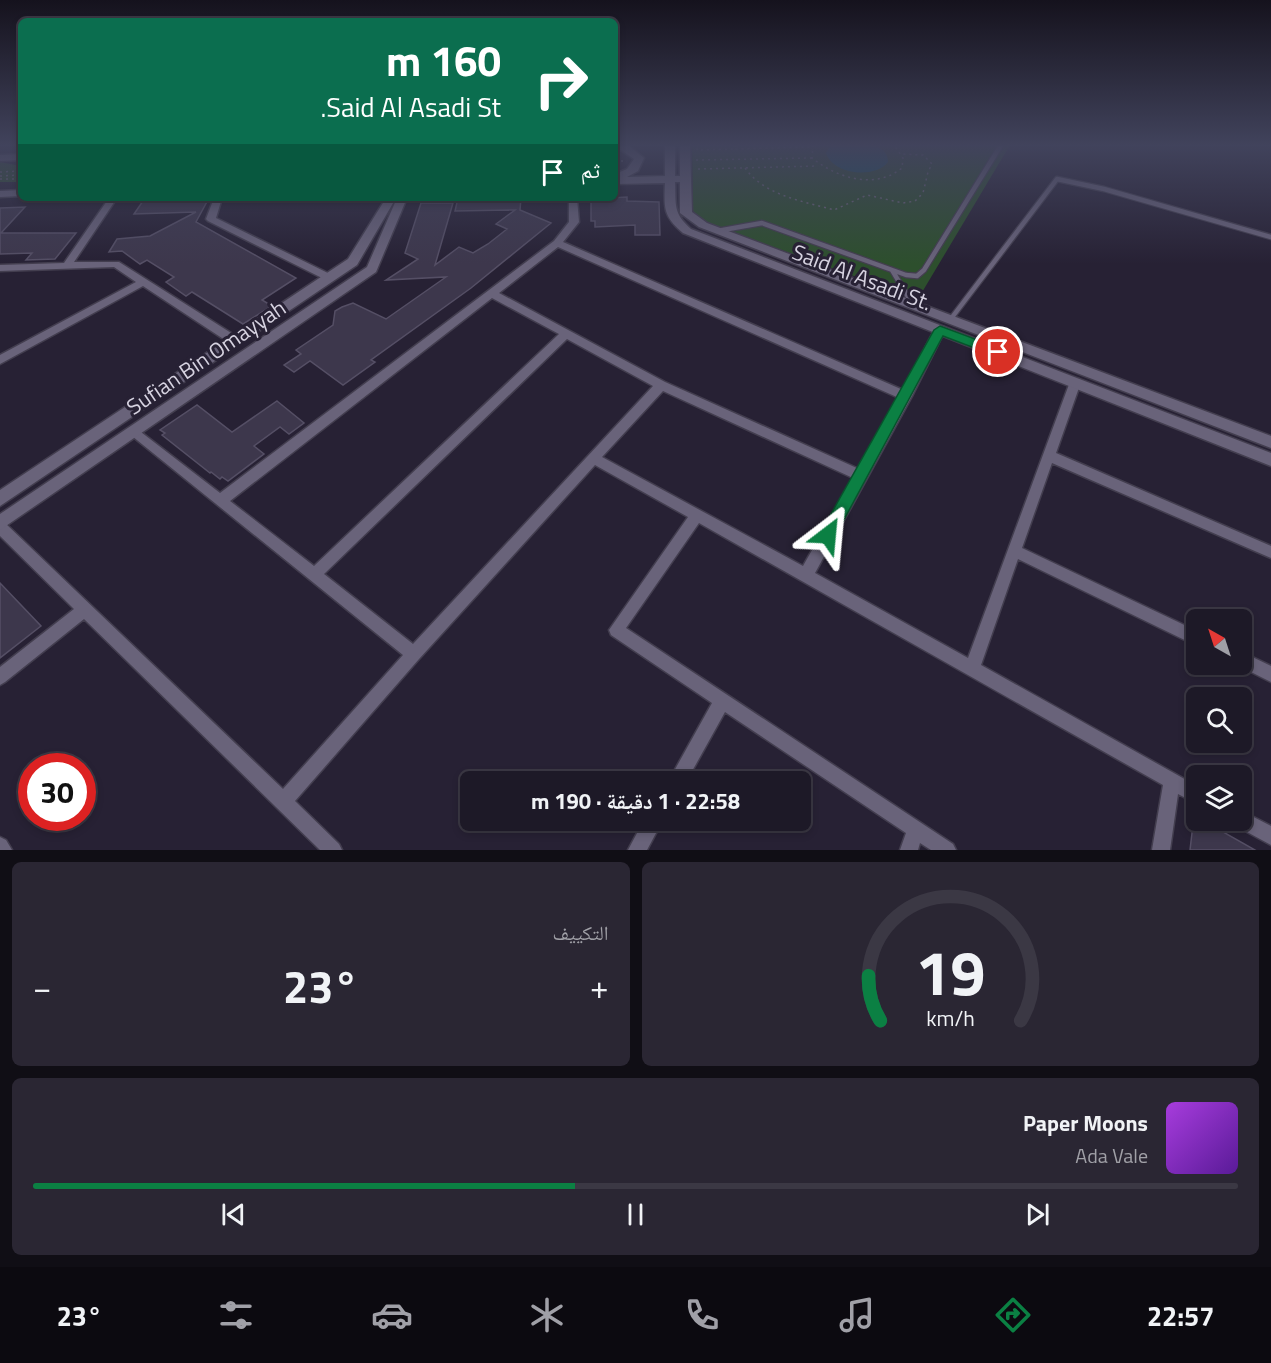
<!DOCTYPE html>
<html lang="ar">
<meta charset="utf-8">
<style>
body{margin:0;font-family:"Titillium Web","Noto Naskh Arabic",sans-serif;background:#2a2633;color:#f1f3f6;direction:rtl;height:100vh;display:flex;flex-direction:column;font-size:22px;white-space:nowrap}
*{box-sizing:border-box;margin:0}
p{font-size:20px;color:#a0a0a7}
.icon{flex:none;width:33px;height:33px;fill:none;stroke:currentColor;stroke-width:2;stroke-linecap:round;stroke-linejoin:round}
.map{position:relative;height:850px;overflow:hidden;direction:ltr}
.drawer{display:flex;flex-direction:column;gap:12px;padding:12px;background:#100e15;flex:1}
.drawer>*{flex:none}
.top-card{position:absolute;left:18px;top:18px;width:600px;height:183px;border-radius:9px;box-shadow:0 3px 9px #0003,0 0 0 2px #3b3844;direction:rtl;background:#0b6e4f;color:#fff;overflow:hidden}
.needle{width:39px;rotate:321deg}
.controls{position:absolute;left:1186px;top:609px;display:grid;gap:12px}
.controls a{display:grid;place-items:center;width:66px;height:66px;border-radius:9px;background:#1d1927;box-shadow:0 3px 9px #0003,0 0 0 2px #3b3844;font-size:30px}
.speed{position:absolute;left:18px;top:753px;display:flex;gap:12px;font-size:30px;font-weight:700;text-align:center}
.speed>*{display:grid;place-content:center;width:78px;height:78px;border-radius:50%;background:#1d1927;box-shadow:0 3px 9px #0003,0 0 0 2px #3b3844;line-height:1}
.speed .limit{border:9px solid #d22;background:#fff;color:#111}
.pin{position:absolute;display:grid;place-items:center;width:51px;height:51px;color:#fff;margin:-26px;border:3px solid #fff;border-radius:50%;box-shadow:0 2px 6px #0007}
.me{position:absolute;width:66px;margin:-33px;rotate:29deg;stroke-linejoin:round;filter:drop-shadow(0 0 4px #0008)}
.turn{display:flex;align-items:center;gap:21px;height:126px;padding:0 18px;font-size:27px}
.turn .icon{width:78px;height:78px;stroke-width:2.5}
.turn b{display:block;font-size:42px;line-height:51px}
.then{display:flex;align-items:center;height:57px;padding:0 18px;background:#0003;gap:12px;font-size:22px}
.big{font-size:45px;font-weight:700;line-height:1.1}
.drawer .tile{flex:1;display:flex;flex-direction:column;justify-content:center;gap:9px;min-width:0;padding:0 21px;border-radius:9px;background:#2a2633}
.drawer .dial{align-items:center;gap:0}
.dial svg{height:156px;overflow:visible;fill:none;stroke:#3b3844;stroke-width:7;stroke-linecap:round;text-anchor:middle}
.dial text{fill:#f1f3f6;stroke:none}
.song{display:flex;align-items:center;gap:18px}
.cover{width:72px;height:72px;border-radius:9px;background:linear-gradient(135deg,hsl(280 70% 55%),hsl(270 70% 35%))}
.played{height:6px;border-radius:3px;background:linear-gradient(90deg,#0b8043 45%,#3b3844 45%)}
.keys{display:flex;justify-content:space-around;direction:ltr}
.heat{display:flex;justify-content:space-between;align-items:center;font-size:33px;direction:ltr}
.drawer .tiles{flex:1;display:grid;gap:12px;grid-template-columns:1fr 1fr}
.tile:last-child{grid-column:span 2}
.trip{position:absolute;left:460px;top:771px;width:351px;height:60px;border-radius:9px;background:#1d1927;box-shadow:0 3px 9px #0003,0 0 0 2px #3b3844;font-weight:700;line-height:60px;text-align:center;direction:rtl}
.menu{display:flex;height:96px;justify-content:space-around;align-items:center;background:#0c0a10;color:#a0a0a7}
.menu .icon{width:42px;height:42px}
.menu .active{color:#0b8043}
.menu b{font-size:27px;color:#f1f3f6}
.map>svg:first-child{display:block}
.green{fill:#2d4f2d}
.water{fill:#175261}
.building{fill:#3d374c;stroke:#554f65;stroke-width:1.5}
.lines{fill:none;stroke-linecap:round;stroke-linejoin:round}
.lane-casing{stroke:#433e4f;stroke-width:7}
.street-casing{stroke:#433e4f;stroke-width:3}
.secondary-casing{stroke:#433e4f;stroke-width:3}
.path{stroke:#6b6677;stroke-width:1.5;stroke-dasharray:2 4;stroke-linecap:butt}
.lane{stroke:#69637a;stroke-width:4.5}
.street{fill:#69637a;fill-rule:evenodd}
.secondary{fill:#69637a;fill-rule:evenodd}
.route{fill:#0b8043;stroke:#07532c;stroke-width:1.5}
.labels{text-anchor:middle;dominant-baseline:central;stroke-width:6;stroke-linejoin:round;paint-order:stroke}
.street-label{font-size:22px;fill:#d6d2e0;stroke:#272134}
</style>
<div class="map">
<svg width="1271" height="850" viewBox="0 0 1271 850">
<rect width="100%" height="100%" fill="#272134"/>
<path class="green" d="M692,145H1010L918,299L706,223L693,211Z
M0,162L21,166V182H0Z"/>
<path class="water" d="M831,145C847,145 888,138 888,162C875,179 833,175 826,153Z"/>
<path class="building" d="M627,197V201L659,202L660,235H635V225L595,227V221H591V199Z
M145,198H209L196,222L296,278L262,300L272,306L243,324L192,292L186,296L166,282L174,277L147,260L140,264L122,251L109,252L117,239L150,236L196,212L134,214Z
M458,198H521L520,210L551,223L471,288L371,360L375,362L343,385L310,361L294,372L284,365L301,354L296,350L333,325L335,311L342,307L353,303L386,319L446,277L386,280L418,259L405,253L421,203H453L435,265L459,247L473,253L488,244L507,229L496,224L515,210L455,211Z
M25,207L1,233H76L55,259L26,260L32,253L0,254V208Z
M277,401L304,423L289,434L280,427L254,446L264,454L228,481L222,477L220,479L211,472L210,473L162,435L165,433L160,430L197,405L232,432Z
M0,583L41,626L0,658Z
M1194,816L1197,820H1202L1255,850H1190Z"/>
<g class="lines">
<defs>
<path id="lane" d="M717,231L762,223L906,275L917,276L924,270L1001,145
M892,270L913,305
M950,320L1057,179L1104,189L1271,237"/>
<path id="street" d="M109,198H117L74,262H119L239,338L240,341L239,344H231L143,286L0,364V355L136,282L114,267L0,271V265L64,263Z
M214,198H222L216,218L334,276V280H326L208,221L206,219Z
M569,198H577L579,222L563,242L903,390L936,327H944L945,330L912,396L815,573L968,658L1071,379H1079L1081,382L1056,453L1271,546V558L1052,463L1022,548L1197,631V646L1018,559L981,665L1197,786V804L1178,794L1170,850H1152L1163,785L699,523L626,628L953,844L956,850H931L920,843L918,850H900L906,833L725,712L686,782H668L712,703L611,635L609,630L688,517L595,465L419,659L295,801L339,844L342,850H320L84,619L5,682L0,685V667L74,609L0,536V521L5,523L283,789L403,655L127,432L129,429H137L220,493L554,241L569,222ZM558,247L899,398L859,469L665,382L499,293ZM492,298L559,334L314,566L230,501ZM567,339L653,386L413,644L324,574ZM663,391L853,478L803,566L602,457Z
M1242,652L1271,666V682L1237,665L1242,664Z
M1242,811L1271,826V845L1236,826L1233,820H1242Z
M644,820H663L647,850H628Z
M0,837L6,840L12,850H0Z"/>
<path id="secondary" d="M615,145H628L644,158L638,171L627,177L665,176V145H675V176H680V145H690L692,212L707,223L1271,436V448L699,227L680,213V182H675C676,205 673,213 691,229L1271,453V466L683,233C663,216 664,208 665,183L615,184V174L627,169L634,159L621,150L615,149Z
M21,154V160L0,161V155Z
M21,190V196L0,197V191Z
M386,198H396L357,265L0,506V490L348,259Z
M397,198H407L376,272L0,530V514L367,267Z"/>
</defs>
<use href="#lane" class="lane-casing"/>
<use href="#street" class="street-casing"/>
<use href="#secondary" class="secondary-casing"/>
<path class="path" d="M736,145L734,149L812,147
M813,145L812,158C837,178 875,190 902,168L903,158L894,145
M697,148V150L734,149
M696,160L812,158
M615,161H624
M745,168C765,196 803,201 834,210L867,195L903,203L915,201L923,193L928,172L932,164L923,155L902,154
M698,169L818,166
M0,172L21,171
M0,176L21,175
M0,179H21"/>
<use href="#lane" class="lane"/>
<use href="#street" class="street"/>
<use href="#secondary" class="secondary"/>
</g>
<linearGradient id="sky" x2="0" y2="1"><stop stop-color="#15121d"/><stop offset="0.55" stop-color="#41435c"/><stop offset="1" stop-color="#41435c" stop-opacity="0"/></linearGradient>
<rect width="1271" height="264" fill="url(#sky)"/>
<path class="route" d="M940,326L1002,349L1004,352L998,357L943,336L833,540L828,542L822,540L820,535L822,530L934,330Z"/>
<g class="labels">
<g class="street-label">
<text transform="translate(862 277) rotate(21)">Said Al Asadi St.</text>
<text transform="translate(206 357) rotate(-34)">Sufian Bin Omayyah</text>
</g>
</g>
</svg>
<div class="controls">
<a><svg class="needle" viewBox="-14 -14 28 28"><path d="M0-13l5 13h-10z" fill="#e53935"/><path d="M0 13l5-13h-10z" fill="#a0a0a7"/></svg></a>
<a><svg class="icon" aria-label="search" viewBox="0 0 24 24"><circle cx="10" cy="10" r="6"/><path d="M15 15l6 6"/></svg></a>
<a><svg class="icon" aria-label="layers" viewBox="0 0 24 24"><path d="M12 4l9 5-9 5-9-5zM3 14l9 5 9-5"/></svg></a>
</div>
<div class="speed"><div class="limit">30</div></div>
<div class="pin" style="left:998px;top:352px;background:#d93025"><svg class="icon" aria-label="arrive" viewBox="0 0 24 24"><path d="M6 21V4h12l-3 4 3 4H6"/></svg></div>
<svg class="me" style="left:828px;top:535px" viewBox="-20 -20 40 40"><path d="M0-17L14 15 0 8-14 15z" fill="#0b8043" stroke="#fff" stroke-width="4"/></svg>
<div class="trip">22:58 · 1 دقيقة · 190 m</div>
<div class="top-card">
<div class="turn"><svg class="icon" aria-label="right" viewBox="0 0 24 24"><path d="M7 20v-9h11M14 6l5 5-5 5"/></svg><div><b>160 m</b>Said Al Asadi St.</div></div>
<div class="then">ثم<svg class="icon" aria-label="arrive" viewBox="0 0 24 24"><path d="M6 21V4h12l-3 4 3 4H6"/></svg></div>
</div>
</div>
<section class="drawer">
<div class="tiles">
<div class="tile dial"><svg viewBox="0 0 100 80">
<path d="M14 69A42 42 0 1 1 86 69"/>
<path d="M14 69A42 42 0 0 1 8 46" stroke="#0b8043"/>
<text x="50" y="56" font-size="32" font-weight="700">19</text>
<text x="50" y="72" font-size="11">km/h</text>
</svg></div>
<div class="tile"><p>التكييف</p>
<div class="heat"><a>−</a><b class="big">23°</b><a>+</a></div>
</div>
<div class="tile">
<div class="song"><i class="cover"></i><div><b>Paper Moons</b><p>Ada Vale</p></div></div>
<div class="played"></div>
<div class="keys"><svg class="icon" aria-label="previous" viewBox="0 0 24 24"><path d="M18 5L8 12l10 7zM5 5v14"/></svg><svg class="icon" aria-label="pause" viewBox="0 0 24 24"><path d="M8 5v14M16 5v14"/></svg><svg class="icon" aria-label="next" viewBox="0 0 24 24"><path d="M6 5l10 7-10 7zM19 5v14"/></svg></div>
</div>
</div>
</section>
<nav class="menu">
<b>22:57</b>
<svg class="icon active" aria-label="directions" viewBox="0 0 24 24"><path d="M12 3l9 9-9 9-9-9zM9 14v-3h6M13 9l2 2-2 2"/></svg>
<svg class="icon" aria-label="music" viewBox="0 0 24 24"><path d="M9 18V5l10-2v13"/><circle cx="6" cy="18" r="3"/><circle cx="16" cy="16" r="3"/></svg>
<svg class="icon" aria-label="phone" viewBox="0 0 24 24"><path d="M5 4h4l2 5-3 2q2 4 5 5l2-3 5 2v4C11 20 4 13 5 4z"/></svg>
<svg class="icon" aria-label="climate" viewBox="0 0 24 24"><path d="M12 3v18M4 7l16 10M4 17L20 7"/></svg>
<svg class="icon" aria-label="car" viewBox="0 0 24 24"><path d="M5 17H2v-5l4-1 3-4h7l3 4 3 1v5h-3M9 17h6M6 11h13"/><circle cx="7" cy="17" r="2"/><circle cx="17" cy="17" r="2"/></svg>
<svg class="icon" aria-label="filters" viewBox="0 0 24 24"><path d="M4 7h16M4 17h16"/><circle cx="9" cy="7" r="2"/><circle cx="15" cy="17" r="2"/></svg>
<b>23°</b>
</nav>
